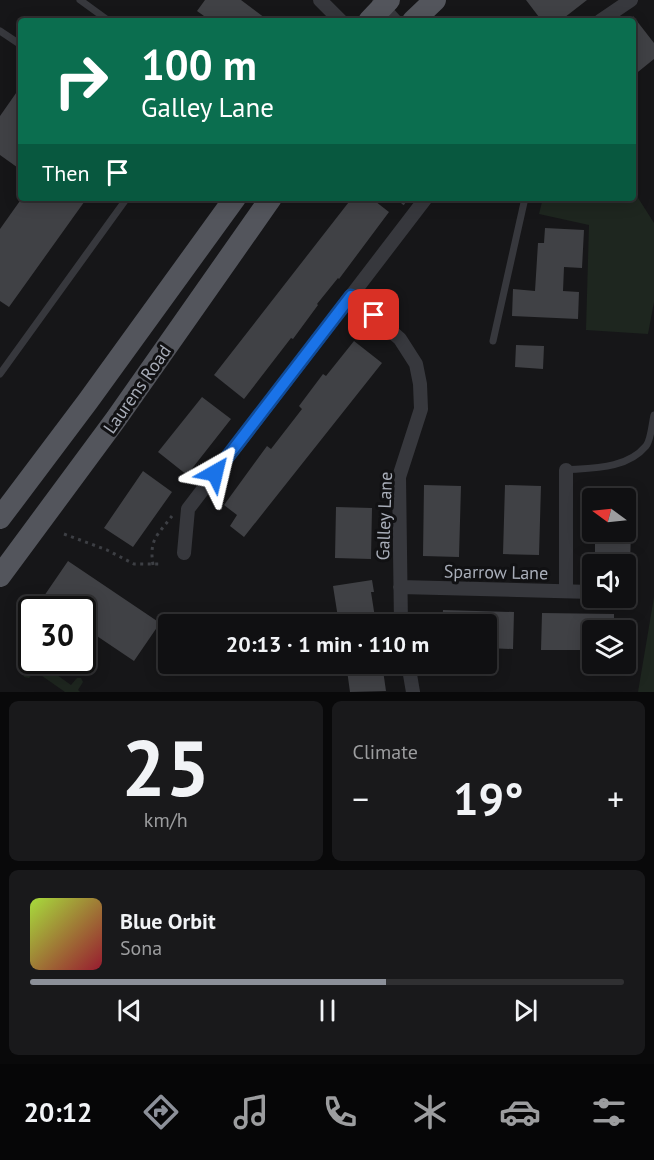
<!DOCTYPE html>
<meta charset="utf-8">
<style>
body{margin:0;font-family:"PT Sans",sans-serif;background:#19191b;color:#f1f3f6;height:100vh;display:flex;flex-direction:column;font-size:22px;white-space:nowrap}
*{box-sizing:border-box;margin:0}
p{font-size:20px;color:#9c9d9f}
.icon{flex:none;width:33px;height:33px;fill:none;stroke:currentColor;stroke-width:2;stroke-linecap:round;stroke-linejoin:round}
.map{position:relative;height:692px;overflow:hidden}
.panel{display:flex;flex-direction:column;gap:9px;padding:9px;background:#09090a;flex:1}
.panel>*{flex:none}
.guide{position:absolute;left:18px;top:18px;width:618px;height:183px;border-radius:6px;box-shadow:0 3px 15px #0003,0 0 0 2px #303032;background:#0b6e4f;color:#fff;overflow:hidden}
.needle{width:39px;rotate:285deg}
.buttons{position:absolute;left:582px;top:488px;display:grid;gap:12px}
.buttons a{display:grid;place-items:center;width:54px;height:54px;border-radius:6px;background:#101012;box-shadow:0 3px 15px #0003,0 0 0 2px #303032;font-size:30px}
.speed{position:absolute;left:18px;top:596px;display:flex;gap:12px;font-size:30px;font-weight:700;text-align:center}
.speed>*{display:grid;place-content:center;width:78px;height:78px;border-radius:50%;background:#101012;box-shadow:0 3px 15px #0003,0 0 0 2px #303032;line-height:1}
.speed .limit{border:3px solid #111;border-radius:9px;background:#fff;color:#111}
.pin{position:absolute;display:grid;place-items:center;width:51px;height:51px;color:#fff;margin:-26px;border-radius:12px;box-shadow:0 3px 9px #0006}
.me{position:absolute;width:66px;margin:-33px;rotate:37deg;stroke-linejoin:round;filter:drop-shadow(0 0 4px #0008)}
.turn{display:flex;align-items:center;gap:21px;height:126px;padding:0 24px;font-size:27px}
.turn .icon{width:78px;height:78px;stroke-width:2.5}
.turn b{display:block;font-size:42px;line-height:51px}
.then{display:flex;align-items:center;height:57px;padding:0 24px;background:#0003;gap:12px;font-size:22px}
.big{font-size:45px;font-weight:700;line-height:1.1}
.panel .tile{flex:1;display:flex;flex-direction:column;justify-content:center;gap:9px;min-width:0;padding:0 21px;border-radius:9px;background:#19191b}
.panel .dial{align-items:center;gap:0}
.dial b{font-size:78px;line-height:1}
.song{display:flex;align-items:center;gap:18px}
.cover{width:72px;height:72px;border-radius:9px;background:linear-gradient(135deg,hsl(80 70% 55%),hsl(350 70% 35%))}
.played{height:6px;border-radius:3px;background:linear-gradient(90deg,#8c9099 60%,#303032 60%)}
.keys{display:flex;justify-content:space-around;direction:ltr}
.heat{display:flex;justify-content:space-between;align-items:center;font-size:33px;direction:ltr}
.panel .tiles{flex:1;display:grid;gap:9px;grid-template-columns:1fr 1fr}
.tile:last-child{grid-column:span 2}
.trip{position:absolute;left:158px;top:614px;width:339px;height:60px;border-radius:6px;background:#101012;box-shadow:0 3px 15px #0003,0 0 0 2px #303032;font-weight:700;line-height:60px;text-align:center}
.dock{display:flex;height:96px;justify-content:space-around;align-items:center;background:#060607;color:#9c9d9f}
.dock .icon{width:42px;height:42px}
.dock .on{color:#8c9099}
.dock b{font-size:27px;color:#f1f3f6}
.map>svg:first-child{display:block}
.green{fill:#1e261f}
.building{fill:#404145}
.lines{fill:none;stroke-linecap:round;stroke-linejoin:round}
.path{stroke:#3d3f44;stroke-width:3;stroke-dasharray:3 4.5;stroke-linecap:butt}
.service{stroke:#37383d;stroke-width:7}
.minor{stroke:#37383d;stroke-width:14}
.primary{stroke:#53555c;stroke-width:22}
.route-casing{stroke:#114b97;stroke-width:15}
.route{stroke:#1a73e8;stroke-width:10}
.labels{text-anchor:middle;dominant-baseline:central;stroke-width:6;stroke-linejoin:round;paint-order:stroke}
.street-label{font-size:18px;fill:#a8adb8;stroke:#111113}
</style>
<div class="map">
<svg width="654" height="692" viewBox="0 0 654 692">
<rect width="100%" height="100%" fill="#161618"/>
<path class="green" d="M633,190L654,223V302L648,334L586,330L589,225L539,214L543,198H633Z
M654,597V692H638Z
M31,653L32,660H42L40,663L71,685L77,678H81L83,682L78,690L80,692H65L35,671L29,678L24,677C21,667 21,658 31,653Z"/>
<path class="building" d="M205,0H241L269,21H211L197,11Z
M526,0H587L560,21H542Z
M633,16L654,43V59L633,76Z
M21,86V170L0,155V116Z
M22,198H87L9,307L0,301V229Z
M352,198H371L389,212L339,279L338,278L317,304L318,305L293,339L291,338L244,399L214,375Z
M545,228L584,230L582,268L564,267L563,291L579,292L578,319L512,316L513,289L535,291L538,243H544Z
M354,341L382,363L244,537L230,526L237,515L224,505L267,446L271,449L302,409L299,406L323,374L326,376Z
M516,345L544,346L543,369L515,367Z
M202,397L231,419L187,475L158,452Z
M143,471L172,492L133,547L104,528Z
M424,485L461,486L459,557L423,556Z
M505,485L541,486L539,555L503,554Z
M336,507L372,508L371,559L335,558Z
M603,531H631L630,564H595V533H603Z
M68,561L160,623L134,661L82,626V609H57L42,599Z
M372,580L374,592H371L376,624H339L333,586Z
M443,610L514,612L513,649L486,648V624H442Z
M542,613L614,614V630H592V650H541Z
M346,663H382L386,691L350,692Z"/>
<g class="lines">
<path class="path" d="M396,198L406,205
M64,534L107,550L134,564H159
M153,565C149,539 157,536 172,516"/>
<path class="service" d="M80,0L109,21
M0,31L21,45
M493,341L525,198
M0,374L127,198
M566,470C593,468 627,469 646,446C651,440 652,423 654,415"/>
<path class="minor" d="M320,0L341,21
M379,3L395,21
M600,21L631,0
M351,296L400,339L416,364L420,384L421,409L399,477L401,624
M184,553L188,509L426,198
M400,587L592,592
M566,591V470
M626,593H627
M408,663L413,692"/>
<path class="primary" d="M369,21L389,0
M413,21L435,0
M0,518L88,401L235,198
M0,576L116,419L271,198"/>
</g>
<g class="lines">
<defs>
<path id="route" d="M215,473L351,296L374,315"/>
</defs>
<use href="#route" class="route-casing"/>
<use href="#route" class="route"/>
</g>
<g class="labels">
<g class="street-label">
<text transform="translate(137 389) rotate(-55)">Laurens Road</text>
<text transform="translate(384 516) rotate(-88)">Galley Lane</text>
<text transform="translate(496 572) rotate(1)">Sparrow Lane</text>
</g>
</g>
</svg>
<div class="buttons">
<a><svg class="needle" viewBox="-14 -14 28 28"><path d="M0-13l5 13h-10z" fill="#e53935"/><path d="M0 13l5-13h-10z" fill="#9c9d9f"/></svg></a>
<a><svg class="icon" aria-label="sound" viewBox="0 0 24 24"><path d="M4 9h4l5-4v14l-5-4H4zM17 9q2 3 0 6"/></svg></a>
<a><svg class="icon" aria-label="layers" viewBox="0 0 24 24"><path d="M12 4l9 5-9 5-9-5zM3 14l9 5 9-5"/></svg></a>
</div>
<div class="speed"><div class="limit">30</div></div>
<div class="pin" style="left:374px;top:315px;background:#d93025"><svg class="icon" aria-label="arrive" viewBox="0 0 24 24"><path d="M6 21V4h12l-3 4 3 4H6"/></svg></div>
<svg class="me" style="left:215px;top:473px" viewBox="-20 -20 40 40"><path d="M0-17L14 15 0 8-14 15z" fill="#1a73e8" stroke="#fff" stroke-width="4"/></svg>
<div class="trip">20:13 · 1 min · 110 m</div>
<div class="guide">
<div class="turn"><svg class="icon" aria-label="right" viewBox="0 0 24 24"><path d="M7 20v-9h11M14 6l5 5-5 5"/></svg><div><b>100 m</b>Galley Lane</div></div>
<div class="then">Then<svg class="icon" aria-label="arrive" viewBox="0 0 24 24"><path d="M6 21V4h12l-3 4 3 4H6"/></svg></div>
</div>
</div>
<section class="panel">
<div class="tiles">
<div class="tile dial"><b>25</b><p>km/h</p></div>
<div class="tile"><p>Climate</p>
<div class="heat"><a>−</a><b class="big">19°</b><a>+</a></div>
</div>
<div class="tile">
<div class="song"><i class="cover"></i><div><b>Blue Orbit</b><p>Sona</p></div></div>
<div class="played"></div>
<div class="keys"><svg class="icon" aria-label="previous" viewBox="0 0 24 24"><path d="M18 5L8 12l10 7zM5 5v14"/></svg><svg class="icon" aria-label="pause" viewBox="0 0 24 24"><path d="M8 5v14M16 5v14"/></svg><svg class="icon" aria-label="next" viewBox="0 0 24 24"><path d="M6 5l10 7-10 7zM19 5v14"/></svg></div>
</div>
</div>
</section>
<nav class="dock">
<b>20:12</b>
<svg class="icon on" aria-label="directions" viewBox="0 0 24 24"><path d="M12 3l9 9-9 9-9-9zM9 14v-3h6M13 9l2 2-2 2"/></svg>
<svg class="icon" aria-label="music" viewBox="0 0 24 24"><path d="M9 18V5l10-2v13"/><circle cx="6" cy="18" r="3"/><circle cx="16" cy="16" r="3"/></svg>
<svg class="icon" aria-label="phone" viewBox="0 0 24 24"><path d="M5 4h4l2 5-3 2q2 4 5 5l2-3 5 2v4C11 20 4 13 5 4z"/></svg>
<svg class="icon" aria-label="climate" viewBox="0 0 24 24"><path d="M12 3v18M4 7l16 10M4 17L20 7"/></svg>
<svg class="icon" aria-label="car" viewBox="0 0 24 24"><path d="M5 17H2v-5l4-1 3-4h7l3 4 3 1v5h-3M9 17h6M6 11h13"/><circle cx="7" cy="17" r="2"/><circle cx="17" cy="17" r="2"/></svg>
<svg class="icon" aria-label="filters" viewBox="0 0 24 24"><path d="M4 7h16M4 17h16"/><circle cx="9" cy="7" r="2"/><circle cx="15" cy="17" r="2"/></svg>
</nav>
